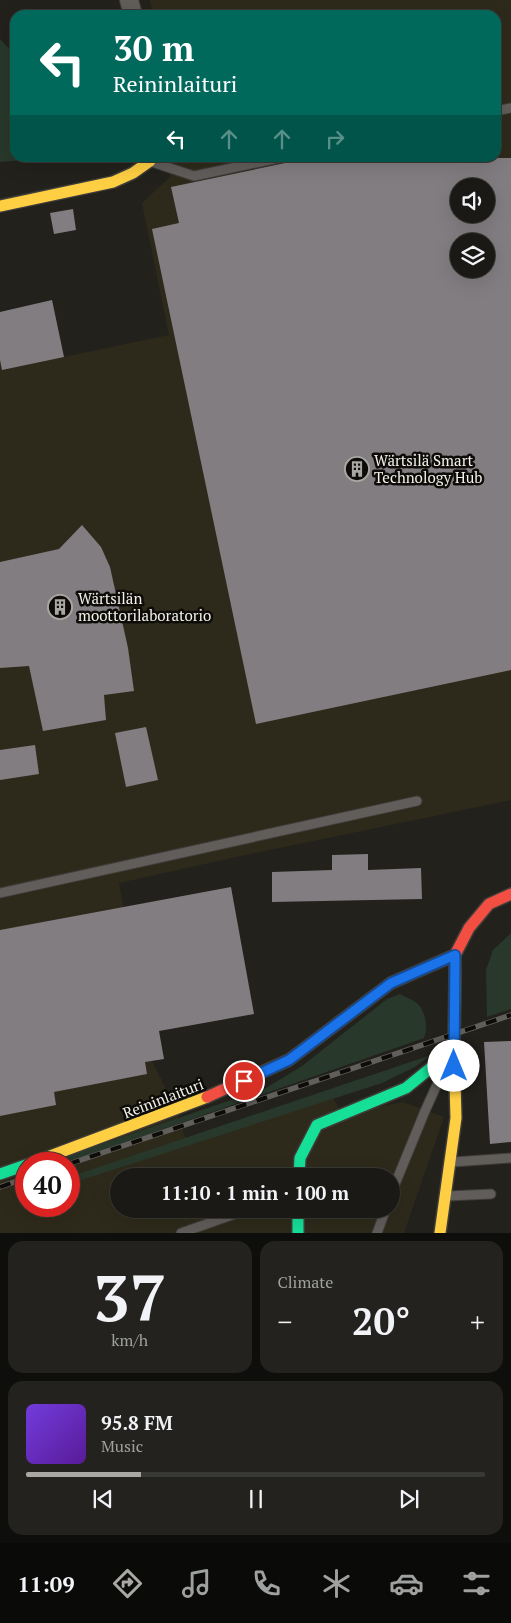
<!DOCTYPE html>
<meta charset="utf-8">
<style>
body{margin:0;font-family:"PT Serif",serif;background:#23221e;color:#f1f3f6;height:100vh;display:flex;flex-direction:column;font-size:19px;white-space:nowrap}
*{box-sizing:border-box;margin:0}
p{font-size:16px;color:#9fa0a0}
.icon{flex:none;width:28px;height:28px;fill:none;stroke:currentColor;stroke-width:2;stroke-linecap:round;stroke-linejoin:round}
.map{position:relative;height:1233px;overflow:hidden}
.details{display:flex;flex-direction:column;gap:8px;padding:8px;background:#0e0e0c;flex:1}
.details>*{flex:none}
.top-card{position:absolute;left:10px;top:10px;width:491px;height:152px;border-radius:15px;box-shadow:0 5px 20px #0002,0 0 0 1px #383834;background:#00695c;color:#fff;overflow:hidden}
.fabs{position:absolute;left:450px;top:178px;display:grid;gap:10px}
.fabs a{display:grid;place-items:center;width:45px;height:45px;border-radius:50%;background:#1a1915;box-shadow:0 5px 20px #0002,0 0 0 1px #383834;font-size:25px}
.speed{position:absolute;left:15px;top:1152px;display:flex;gap:10px;font-size:25px;font-weight:700;text-align:center}
.speed>*{display:grid;place-content:center;width:65px;height:65px;border-radius:50%;background:#1a1915;box-shadow:0 5px 20px #0002,0 0 0 1px #383834;line-height:1}
.speed .limit{border:8px solid #d22;background:#fff;color:#111}
.pin{position:absolute;display:grid;place-items:center;width:42px;height:42px;color:#fff;margin:-21px;border:2px solid #fff;border-radius:50%;box-shadow:0 1px 5px #0007}
.me{position:absolute;width:55px;margin:-28px;rotate:0deg;stroke-linejoin:round;filter:drop-shadow(0 0 4px #0008)}
.turn{display:flex;align-items:center;gap:18px;height:105px;padding:0 20px;font-size:22px}
.turn .icon{width:65px;height:65px;stroke-width:2.5}
.turn b{display:block;font-size:35px;line-height:42px}
.lanes{display:flex;align-items:center;height:48px;padding:0 20px;background:#0003;justify-content:center;gap:25px;direction:ltr}
.lanes .off{opacity:.35}
.big{font-size:38px;font-weight:700;line-height:1.1}
.details .widget{flex:1;display:flex;flex-direction:column;justify-content:center;gap:8px;min-width:0;padding:0 18px;border-radius:15px;background:#23221e}
.details .dial{align-items:center;gap:0}
.dial b{font-size:65px;line-height:1}
.song{display:flex;align-items:center;gap:15px}
.cover{width:60px;height:60px;border-radius:8px;background:linear-gradient(135deg,hsl(260 70% 55%),hsl(270 70% 35%))}
.played{height:5px;border-radius:2px;background:linear-gradient(90deg,#aaa8a2 25%,#383834 25%)}
.keys{display:flex;justify-content:space-around;direction:ltr}
.heat{display:flex;justify-content:space-between;align-items:center;font-size:28px;direction:ltr}
.details .tiles{flex:1;display:grid;gap:8px;grid-template-columns:1fr 1fr}
.widget:last-child{grid-column:span 2}
.trip{position:absolute;left:110px;top:1168px;width:290px;height:50px;border-radius:25px;background:#1a1915;box-shadow:0 5px 20px #0002,0 0 0 1px #383834;font-weight:700;line-height:50px;text-align:center}
.dock{display:flex;height:80px;justify-content:space-around;align-items:center;background:#0a0a08;color:#9fa0a0}
.dock .icon{width:35px;height:35px}
.dock .active{color:#aaa8a2}
.dock b{font-size:22px;color:#f1f3f6}
.map>svg:first-child{display:block}
.built{fill:#2e2a1b;fill-rule:evenodd}
.green{fill:#28382b}
.building{fill:#827d81;fill-rule:evenodd}
.lines{fill:none;stroke-linecap:round;stroke-linejoin:round}
.lane-casing{stroke:#3f3d3a;stroke-width:11}
.street-casing{stroke:#3f3d3a;stroke-width:20}
.fast-casing{stroke:#3f3d3a;stroke-width:14}
.slow-casing{stroke:#3f3d3a;stroke-width:14}
.jam-casing{stroke:#3f3d3a;stroke-width:14}
.lane{stroke:#605d5a;stroke-width:9}
.street{stroke:#605d5a;stroke-width:18}
.fast{stroke:#16e098;stroke-width:11}
.slow{stroke:#ffcf43;stroke-width:11}
.jam{stroke:#f24e42;stroke-width:11}
.rail-casing{stroke:#615f5c;stroke-width:5.5}
.rail{stroke:#0d0c08;stroke-width:4;stroke-dasharray:11;stroke-linecap:butt}
.route-casing{stroke:#114b97;stroke-width:12}
.route{stroke:#1a73e8;stroke-width:9}
.labels{text-anchor:middle;dominant-baseline:central;stroke-width:5;stroke-linejoin:round;paint-order:stroke}
.poi-label{font-size:15px;fill:#f3f1ea;stroke:#0d0c08;text-anchor:start}
.street-label{font-size:15px;fill:#f3f1ea;stroke:#0d0c08}
</style>
<div class="map">
<svg width="511" height="1233" viewBox="0 0 511 1233">
<rect width="100%" height="100%" fill="#23211c"/>
<path class="built" d="M150,0H511V800L236,857L119,883L152,1061L176,1109L187,1143L329,1091L342,1114L403,1102L444,1117L404,1233H0V312L52,300L64,357L169,335L142,203L170,177L174,158H496V15H153ZM459,186H486V214H459ZM459,241H486V269H459ZM26,1164H69V1206H26ZM119,1176H391V1209H119Z"/>
<path class="green" d="M0,39L15,55V158H48L0,162Z
M511,933V1009L487,1017L486,970L493,950Z
M400,994C405,997 414,1000 418,1004C426,1013 428,1028 424,1038L63,1164H44L266,1088L302,1066L387,999Z
M431,1055L415,1067L382,1083L69,1184V1177Z"/>
<path class="building" d="M309,158H511V670L256,724L152,229L179,223L171,187ZM459,186H486V214H459ZM459,241H486V269H459Z
M73,209L76,230L54,234L50,213Z
M52,300L64,357L2,370L0,360V312Z
M82,525L101,547L110,567L128,648L134,691L104,695L106,720L43,731L29,666L0,668V562L59,549Z
M146,727L158,780L126,787L115,733Z
M35,745L39,774L0,780V750Z
M368,854V870L421,868L422,899L272,902V872L332,870V855Z
M231,887L254,1014L159,1031L164,1059L145,1062L147,1074L54,1092L56,1105L0,1116V930Z
M511,1041V1142L490,1144L484,1042Z"/>
<g class="lines">
<defs>
<path id="lane" d="M496,111L511,108
M152,162L194,176L279,158
M0,893L417,801
M453,1162L511,1158
M391,1194L425,1111L445,1067
M448,1196L491,1194
M181,1233L249,1209
M377,1233L386,1209"/>
<path id="street" d="M129,0L133,15"/>
<path id="fast" d="M0,1174L26,1165
M299,1176L300,1158L317,1125L406,1088L454,1049L455,982
M298,1209V1233"/>
<path id="slow" d="M0,206L113,182L133,173L150,161L151,158
M29,1164L207,1097
M440,1233L456,1118L454,1049"/>
<path id="jam" d="M455,982V955L469,928L489,904L511,894
M207,1097L289,1060L391,983L455,955"/>
</defs>
<use href="#lane" class="lane-casing"/>
<use href="#street" class="street-casing"/>
<use href="#fast" class="fast-casing"/>
<use href="#slow" class="slow-casing"/>
<use href="#jam" class="jam-casing"/>
<use href="#lane" class="lane"/>
<use href="#street" class="street"/>
<use href="#fast" class="fast"/>
<use href="#slow" class="slow"/>
<use href="#jam" class="jam"/>
<defs>
<path id="rail" d="M69,1164L511,1015
M0,1187L26,1178"/>
</defs>
<use href="#rail" class="rail-casing"/>
<use href="#rail" class="rail"/>
</g>
<g class="lines">
<defs>
<path id="route" d="M244,1081L289,1060L391,983L455,955L454,1066"/>
</defs>
<use href="#route" class="route-casing"/>
<use href="#route" class="route"/>
</g>
<defs>
<symbol id="building-ring" viewBox="-11 -11 22 22"><circle r="9.5" fill="#0d0c08" stroke="#aaa8a2" stroke-width="1.5"/><path d="M-4-6H4V6H1V3H-1V6H-4ZM-2.5-4.3h1.7v1.8h-1.7ZM.8-4.3h1.7v1.8H.8ZM-2.5-1h1.7V.8h-1.7ZM.8-1h1.7V.8H.8Z" fill="#aaa8a2"/></symbol>
</defs>
<g fill-rule="evenodd">
<use href="#building-ring" x="343" y="455" width="28" height="28"/>
<use href="#building-ring" x="46" y="593" width="28" height="28"/>
</g>
<g class="labels">
<g class="poi-label">
<text x="374" y="460">Wärtsilä Smart<tspan x="374" dy="17">Technology Hub</tspan></text>
<text x="78" y="598">Wärtsilän<tspan x="78" dy="17">moottorilaboratorio</tspan></text>
</g>
<g class="street-label">
<text transform="translate(163 1098) rotate(-21)">Reininlaituri</text>
</g>
</g>
</svg>
<div class="fabs">
<a><svg class="icon" aria-label="sound" viewBox="0 0 24 24"><path d="M4 9h4l5-4v14l-5-4H4zM17 9q2 3 0 6"/></svg></a>
<a><svg class="icon" aria-label="layers" viewBox="0 0 24 24"><path d="M12 4l9 5-9 5-9-5zM3 14l9 5 9-5"/></svg></a>
</div>
<div class="speed"><div class="limit">40</div></div>
<div class="pin" style="left:244px;top:1081px;background:#d93025"><svg class="icon" aria-label="arrive" viewBox="0 0 24 24"><path d="M6 21V4h12l-3 4 3 4H6"/></svg></div>
<svg class="me" style="left:454px;top:1066px" viewBox="-20 -20 40 40"><circle r="19" fill="#fff"/><path d="M0-13L10 11 0 6-10 11z" fill="#1a73e8"/></svg>
<div class="trip">11:10 · 1 min · 100 m</div>
<div class="top-card">
<div class="turn"><svg class="icon" aria-label="left" viewBox="0 0 24 24"><path d="M17 20v-9H6M10 6l-5 5 5 5"/></svg><div><b>30 m</b>Reininlaituri</div></div>
<div class="lanes"><svg class="icon" aria-label="left" viewBox="0 0 24 24"><path d="M17 20v-9H6M10 6l-5 5 5 5"/></svg><svg class="icon off" aria-label="ahead" viewBox="0 0 24 24"><path d="M12 20V5M6 11l6-6 6 6"/></svg><svg class="icon off" aria-label="ahead" viewBox="0 0 24 24"><path d="M12 20V5M6 11l6-6 6 6"/></svg><svg class="icon off" aria-label="right" viewBox="0 0 24 24"><path d="M7 20v-9h11M14 6l5 5-5 5"/></svg></div>
</div>
</div>
<section class="details">
<div class="tiles">
<div class="widget dial"><b>37</b><p>km/h</p></div>
<div class="widget"><p>Climate</p>
<div class="heat"><a>−</a><b class="big">20°</b><a>+</a></div>
</div>
<div class="widget">
<div class="song"><i class="cover"></i><div><b>95.8 FM</b><p>Music</p></div></div>
<div class="played"></div>
<div class="keys"><svg class="icon" aria-label="previous" viewBox="0 0 24 24"><path d="M18 5L8 12l10 7zM5 5v14"/></svg><svg class="icon" aria-label="pause" viewBox="0 0 24 24"><path d="M8 5v14M16 5v14"/></svg><svg class="icon" aria-label="next" viewBox="0 0 24 24"><path d="M6 5l10 7-10 7zM19 5v14"/></svg></div>
</div>
</div>
</section>
<nav class="dock">
<b>11:09</b>
<svg class="icon active" aria-label="directions" viewBox="0 0 24 24"><path d="M12 3l9 9-9 9-9-9zM9 14v-3h6M13 9l2 2-2 2"/></svg>
<svg class="icon" aria-label="music" viewBox="0 0 24 24"><path d="M9 18V5l10-2v13"/><circle cx="6" cy="18" r="3"/><circle cx="16" cy="16" r="3"/></svg>
<svg class="icon" aria-label="phone" viewBox="0 0 24 24"><path d="M5 4h4l2 5-3 2q2 4 5 5l2-3 5 2v4C11 20 4 13 5 4z"/></svg>
<svg class="icon" aria-label="climate" viewBox="0 0 24 24"><path d="M12 3v18M4 7l16 10M4 17L20 7"/></svg>
<svg class="icon" aria-label="car" viewBox="0 0 24 24"><path d="M5 17H2v-5l4-1 3-4h7l3 4 3 1v5h-3M9 17h6M6 11h13"/><circle cx="7" cy="17" r="2"/><circle cx="17" cy="17" r="2"/></svg>
<svg class="icon" aria-label="filters" viewBox="0 0 24 24"><path d="M4 7h16M4 17h16"/><circle cx="9" cy="7" r="2"/><circle cx="15" cy="17" r="2"/></svg>
</nav>
